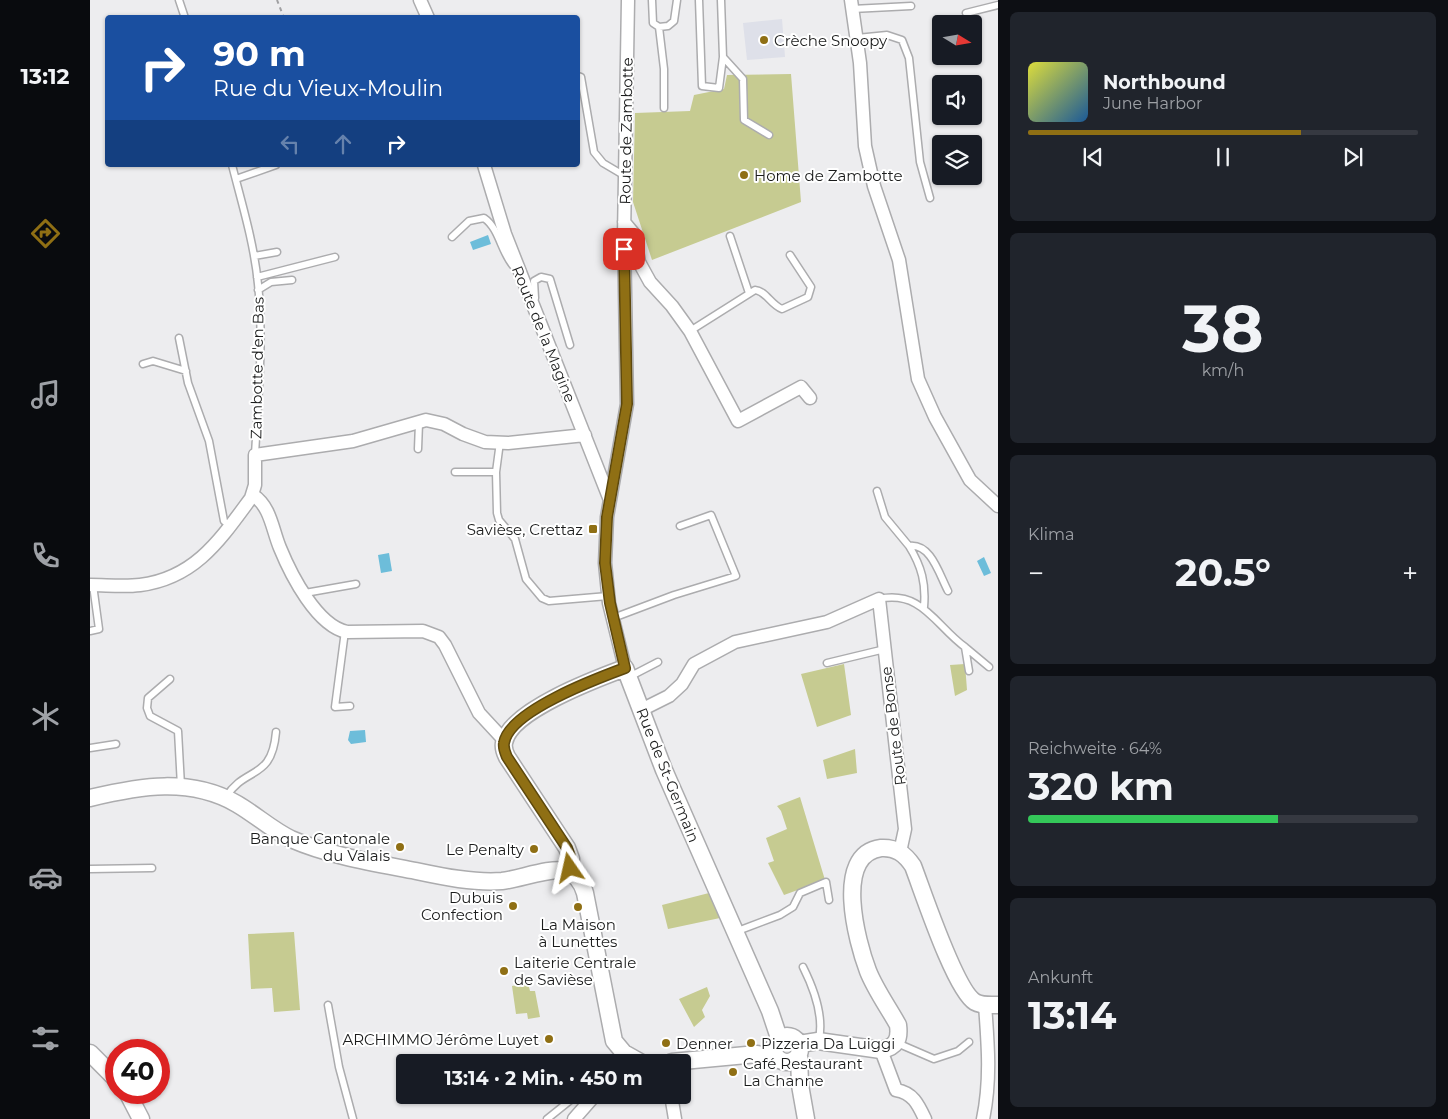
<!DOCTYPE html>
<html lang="de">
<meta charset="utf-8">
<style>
body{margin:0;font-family:Montserrat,sans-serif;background:#20242c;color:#f1f3f6;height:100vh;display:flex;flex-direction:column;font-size:19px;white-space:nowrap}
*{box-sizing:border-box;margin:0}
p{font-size:16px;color:#9ea1a6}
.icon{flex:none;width:28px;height:28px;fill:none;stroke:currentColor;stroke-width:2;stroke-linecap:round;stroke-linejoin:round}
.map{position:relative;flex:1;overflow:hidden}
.panel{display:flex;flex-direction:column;gap:12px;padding:12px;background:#0d0f14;width:450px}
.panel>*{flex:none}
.guide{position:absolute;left:15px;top:15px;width:475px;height:152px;border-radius:5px;box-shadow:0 1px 4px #0004;background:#1a4fa0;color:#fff;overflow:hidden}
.needle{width:32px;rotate:101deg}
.fabs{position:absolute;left:842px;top:15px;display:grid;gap:10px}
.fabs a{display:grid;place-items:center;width:50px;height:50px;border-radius:5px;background:#171b24;box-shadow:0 1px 4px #0004;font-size:25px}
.speed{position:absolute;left:15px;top:1039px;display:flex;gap:10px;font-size:25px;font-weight:700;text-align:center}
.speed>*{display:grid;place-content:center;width:65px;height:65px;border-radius:50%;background:#171b24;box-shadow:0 1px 4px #0004;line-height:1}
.speed .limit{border:8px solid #d22;background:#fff;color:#111}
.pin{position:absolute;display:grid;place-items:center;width:42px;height:42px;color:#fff;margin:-21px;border-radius:10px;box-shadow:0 2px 8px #0006}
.me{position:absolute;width:55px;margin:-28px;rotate:349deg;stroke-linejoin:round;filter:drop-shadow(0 0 4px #0008)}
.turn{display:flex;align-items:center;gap:18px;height:105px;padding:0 25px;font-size:22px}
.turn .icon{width:65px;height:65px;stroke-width:2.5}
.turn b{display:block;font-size:35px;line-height:42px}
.lanes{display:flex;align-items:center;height:48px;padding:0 25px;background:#0003;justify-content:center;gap:25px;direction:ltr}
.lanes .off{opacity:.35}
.big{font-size:38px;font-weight:700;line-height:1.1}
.panel .widget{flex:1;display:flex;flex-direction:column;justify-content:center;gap:8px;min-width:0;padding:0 18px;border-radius:8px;background:#20242c}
.panel .dial{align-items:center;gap:0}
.dial b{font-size:65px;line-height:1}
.song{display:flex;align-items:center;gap:15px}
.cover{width:60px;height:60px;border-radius:8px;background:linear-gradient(135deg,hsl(60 70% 55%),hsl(210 70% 35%))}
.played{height:5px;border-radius:2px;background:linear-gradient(90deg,#8f6f14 70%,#363941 70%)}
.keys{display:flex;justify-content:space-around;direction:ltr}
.heat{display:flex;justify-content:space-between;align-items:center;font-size:28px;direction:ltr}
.charge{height:8px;border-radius:4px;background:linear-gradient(90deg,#34c759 64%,#363941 0)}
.trip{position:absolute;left:306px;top:1054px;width:295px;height:50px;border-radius:5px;background:#171b24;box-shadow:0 1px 4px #0004;font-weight:700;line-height:50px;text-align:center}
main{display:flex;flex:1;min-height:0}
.tab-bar{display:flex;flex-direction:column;width:90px;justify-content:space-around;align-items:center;background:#090b0e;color:#9ea1a6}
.tab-bar .icon{width:35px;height:35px}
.tab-bar .active{color:#8f6f14}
.tab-bar b{font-size:22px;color:#f1f3f6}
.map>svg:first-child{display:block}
.built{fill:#dee0e9}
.green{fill:#c6cb91}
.water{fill:#6dbdda}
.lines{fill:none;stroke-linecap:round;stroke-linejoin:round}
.lane-casing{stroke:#acacae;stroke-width:9}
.street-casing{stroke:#acacae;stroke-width:15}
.secondary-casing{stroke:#acacae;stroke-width:19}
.path{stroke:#a0a0a2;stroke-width:2;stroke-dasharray:4 4;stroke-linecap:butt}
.lane{stroke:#fff;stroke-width:6}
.street{stroke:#fff;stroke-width:12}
.secondary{stroke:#fff;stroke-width:16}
.route-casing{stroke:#5d480d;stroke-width:12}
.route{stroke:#8f6f14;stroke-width:9}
.poi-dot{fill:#8f6f14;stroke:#fff;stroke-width:2}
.labels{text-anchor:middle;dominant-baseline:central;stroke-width:4;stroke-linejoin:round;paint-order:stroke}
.poi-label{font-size:15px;fill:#1b1c1c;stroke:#fff;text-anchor:start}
.street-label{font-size:15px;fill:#1b1c1c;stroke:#fff}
</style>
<main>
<nav class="tab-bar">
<b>13:12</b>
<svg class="icon active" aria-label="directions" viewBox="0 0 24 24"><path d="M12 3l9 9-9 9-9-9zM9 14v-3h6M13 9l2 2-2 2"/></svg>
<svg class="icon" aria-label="music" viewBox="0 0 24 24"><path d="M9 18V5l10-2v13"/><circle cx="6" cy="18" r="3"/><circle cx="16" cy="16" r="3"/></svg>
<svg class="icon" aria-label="phone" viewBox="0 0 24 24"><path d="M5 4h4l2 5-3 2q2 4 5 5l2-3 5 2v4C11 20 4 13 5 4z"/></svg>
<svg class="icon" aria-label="climate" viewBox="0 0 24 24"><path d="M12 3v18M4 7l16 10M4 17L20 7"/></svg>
<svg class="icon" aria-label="car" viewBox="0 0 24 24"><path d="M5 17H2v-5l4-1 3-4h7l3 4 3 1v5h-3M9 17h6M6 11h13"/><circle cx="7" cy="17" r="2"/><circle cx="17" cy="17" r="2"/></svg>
<svg class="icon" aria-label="filters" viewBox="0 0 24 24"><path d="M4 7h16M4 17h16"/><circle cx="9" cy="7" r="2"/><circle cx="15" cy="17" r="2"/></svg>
</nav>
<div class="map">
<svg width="908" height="1119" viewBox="0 0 908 1119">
<rect width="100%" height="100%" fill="#ededef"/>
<path class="built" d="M692,19L695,57L657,60L653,23Z"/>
<path class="green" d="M701,74L711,202L562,260L543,202L545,113L600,111L604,95L634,89L637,75Z
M754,664L761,715L727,727L711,674Z
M875,664L877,690L865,696L860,665Z
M765,749L767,773L737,779L733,760Z
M710,797L735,880L694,895L678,863L684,861L676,838L697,829L691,811L687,806Z
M619,893L630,918L578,929L572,905Z
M204,932L210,1010L184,1012L182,988L161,989L158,934Z
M438,983L440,991H445L450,1017L438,1019L437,1013L426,1014L422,986Z
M617,987L620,996L612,1010L615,1017L604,1027L589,999Z"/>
<path class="water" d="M398,235L401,244L383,250L380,242Z
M299,553L302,571L291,573L288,555Z
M894,557L901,573L894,576L887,561Z
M275,730L276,742L261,744L258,740L260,731Z"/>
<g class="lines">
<defs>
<path id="lane" d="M89,0L95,18
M562,0L563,23L569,27L578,26L584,21L587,0
M609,0L612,86L629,88L633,57
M631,0L633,57L653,79L654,120L679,135
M762,9L821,6
M876,13L908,5
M569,27L574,69V108
M767,38L797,35L812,40L819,58L830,162L840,198
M488,76L491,77L504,152L513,163L535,176
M142,165C152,204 164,243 168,284C174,340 168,399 165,455
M146,179L186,165
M640,236L659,293
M362,237L379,221L394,218C410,229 411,254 425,268
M164,256L187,252
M167,277L245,257
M168,290L181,282L202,280
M445,298L444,281L451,277L460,279L480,345
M600,331L665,290C676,291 681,305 692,309L718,297L721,287L700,255
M89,338L98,383L119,441L134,521L139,525
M53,364L63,361L96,371
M410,442L406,472L407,513L409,520L425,539L436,579L452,598L459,601L518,596
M328,449L329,423
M365,472H406
M787,491L795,517L819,546
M215,593L266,584
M789,599C832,590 845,625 875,647L879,671
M834,607C836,584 832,567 819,546C841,543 849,574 858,591
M523,618L584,595L646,576L621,515L590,526
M0,631L9,629L3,585
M255,631L245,707L260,706
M875,647L899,667
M737,663L795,649
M539,677L568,662
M80,679L58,698L57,708L60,716L88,731L91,786
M0,748L26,744
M136,797C155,766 182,781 186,732
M0,869L62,868
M645,932L690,915L703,907L710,893L736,882L739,900
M713,967C724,989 734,1015 729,1039
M238,1005L249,1067L263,1119
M807,1043L844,1059L868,1051L879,1042
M457,1119L487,1095"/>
<path id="street" d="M330,0L338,18
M761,0L770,63L775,146L784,186L809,260L828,379L845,417L880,480L908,506
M394,165L415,234L520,500
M534,222L544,234L549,262L560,282L582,306L600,331L648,421L711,387L720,398
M163,495C181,507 182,529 190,548C201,575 227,626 257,632L333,631L349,637L355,645L389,713L414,740
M0,585C16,585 34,587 50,585C105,578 130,540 161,498L165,485V455L263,441L336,420L354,424L373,434L395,442L418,443L495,435
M535,668L519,603L515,563L517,517L537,404L534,236L538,0
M551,710L579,696L592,684L604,664L645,642L737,622L789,599L815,829L810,852
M791,1050L806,1090C823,1093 828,1104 835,1119
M581,1095L585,1119
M484,1119L505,1095
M893,1119C901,1081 898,1044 895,1005"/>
<path id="secondary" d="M0,798C50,786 100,777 147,804C166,815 182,830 201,839C240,856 285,863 326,871C354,877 384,883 412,881C430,879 460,867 476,871C486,874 492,883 495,893L524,1041L534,1053L550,1062
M478,872L481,859L477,848L417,757C415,753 413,748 414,743C419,711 508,678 535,668L574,770L680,1011L689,1038
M684 1049a13 13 0 1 1 26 0a13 13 0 1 1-26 0Z
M709,1044L728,1041L791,1050C806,1047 810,1040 808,1025C798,1007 785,989 778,971C767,942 743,854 791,848C806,847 815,854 823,866C833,892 865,990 885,1002C892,1006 901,1005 908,1005
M0,1053L26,1079
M709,1054L710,1085L716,1119
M582,1062L667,1054L689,1060
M37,1092L51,1119"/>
</defs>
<use href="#lane" class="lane-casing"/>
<use href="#street" class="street-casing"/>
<use href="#secondary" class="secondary-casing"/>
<path class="path" d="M187,0L194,18"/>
<use href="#lane" class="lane"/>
<use href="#street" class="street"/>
<use href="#secondary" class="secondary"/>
</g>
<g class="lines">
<defs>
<path id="route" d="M480,868V856L477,848L417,757C415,752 413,748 414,743C419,711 508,678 535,668L520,603L515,563L517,517L537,404L534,249"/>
</defs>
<use href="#route" class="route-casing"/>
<use href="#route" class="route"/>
</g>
<g class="poi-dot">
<circle cx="674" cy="40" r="5"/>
<circle cx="654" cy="175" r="5"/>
<rect x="498" y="524" width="10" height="10" rx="2.5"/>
<circle cx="310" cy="847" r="5"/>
<circle cx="444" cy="849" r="5"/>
<circle cx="423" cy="906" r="5"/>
<circle cx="488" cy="907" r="5"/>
<circle cx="414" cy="971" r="5"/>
<circle cx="459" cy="1039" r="5"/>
<circle cx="576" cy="1043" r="5"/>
<circle cx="661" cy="1043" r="5"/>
<circle cx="643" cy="1072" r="5"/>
</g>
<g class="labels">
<g class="poi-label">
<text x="684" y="40">Crèche Snoopy</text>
<text x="664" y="175">Home de Zambotte</text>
<text x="493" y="529" text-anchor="end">Savièse, Crettaz</text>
<text x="300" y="838" text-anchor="end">Banque Cantonale<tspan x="300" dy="17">du Valais</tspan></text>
<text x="434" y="849" text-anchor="end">Le Penalty</text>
<text x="413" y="897" text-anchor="end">Dubuis<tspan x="413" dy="17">Confection</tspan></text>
<text x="488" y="924" text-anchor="middle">La Maison<tspan x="488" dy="17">à Lunettes</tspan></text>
<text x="424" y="962">Laiterie Centrale<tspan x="424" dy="17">de Savièse</tspan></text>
<text x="449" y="1039" text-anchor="end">ARCHIMMO Jérôme Luyet</text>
<text x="586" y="1043">Denner</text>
<text x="671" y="1043">Pizzeria Da Luiggi</text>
<text x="653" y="1063">Café Restaurant<tspan x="653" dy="17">La Channe</tspan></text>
</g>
<g class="street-label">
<text transform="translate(536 131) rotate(-89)">Route de Zambotte</text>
<text transform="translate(454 334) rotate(68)">Route de la Magine</text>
<text transform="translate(167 368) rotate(-89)">Zambotte d'en Bas</text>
<text transform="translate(803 726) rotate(-97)">Route de Bonse</text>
<text transform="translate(578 775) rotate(68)">Rue de St-Germain</text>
</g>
</g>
</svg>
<div class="fabs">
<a><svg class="needle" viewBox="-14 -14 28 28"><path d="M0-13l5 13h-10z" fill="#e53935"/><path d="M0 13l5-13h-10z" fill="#9ea1a6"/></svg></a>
<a><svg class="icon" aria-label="sound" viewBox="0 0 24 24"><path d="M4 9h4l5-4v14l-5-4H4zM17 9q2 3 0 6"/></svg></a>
<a><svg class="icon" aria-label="layers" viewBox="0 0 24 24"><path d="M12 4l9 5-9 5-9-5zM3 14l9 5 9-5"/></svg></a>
</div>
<div class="speed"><div class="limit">40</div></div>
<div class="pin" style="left:534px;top:249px;background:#d93025"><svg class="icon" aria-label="arrive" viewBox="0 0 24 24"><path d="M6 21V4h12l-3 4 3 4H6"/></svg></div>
<svg class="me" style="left:480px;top:868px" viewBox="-20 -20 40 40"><path d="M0-17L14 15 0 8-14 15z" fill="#8f6f14" stroke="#fff" stroke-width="4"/></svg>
<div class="trip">13:14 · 2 Min. · 450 m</div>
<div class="guide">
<div class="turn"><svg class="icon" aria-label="right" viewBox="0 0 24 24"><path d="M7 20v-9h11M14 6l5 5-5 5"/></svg><div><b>90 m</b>Rue du Vieux-Moulin</div></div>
<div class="lanes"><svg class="icon off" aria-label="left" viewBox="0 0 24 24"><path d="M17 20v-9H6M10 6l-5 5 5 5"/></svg><svg class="icon off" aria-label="ahead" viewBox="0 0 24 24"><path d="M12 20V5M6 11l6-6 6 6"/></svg><svg class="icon" aria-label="right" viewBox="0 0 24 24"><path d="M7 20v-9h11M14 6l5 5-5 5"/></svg></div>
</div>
</div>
<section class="panel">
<div class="widget">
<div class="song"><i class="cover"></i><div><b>Northbound</b><p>June Harbor</p></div></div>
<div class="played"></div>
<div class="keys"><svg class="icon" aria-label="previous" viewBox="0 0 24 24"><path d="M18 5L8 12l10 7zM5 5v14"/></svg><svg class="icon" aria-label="pause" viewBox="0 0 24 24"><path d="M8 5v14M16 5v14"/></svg><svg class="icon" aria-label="next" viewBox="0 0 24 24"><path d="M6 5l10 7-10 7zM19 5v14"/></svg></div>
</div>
<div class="widget dial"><b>38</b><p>km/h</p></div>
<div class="widget"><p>Klima</p>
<div class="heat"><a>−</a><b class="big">20.5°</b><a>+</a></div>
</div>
<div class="widget"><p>Reichweite · 64%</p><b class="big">320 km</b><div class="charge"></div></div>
<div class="widget"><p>Ankunft</p><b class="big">13:14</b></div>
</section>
</main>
